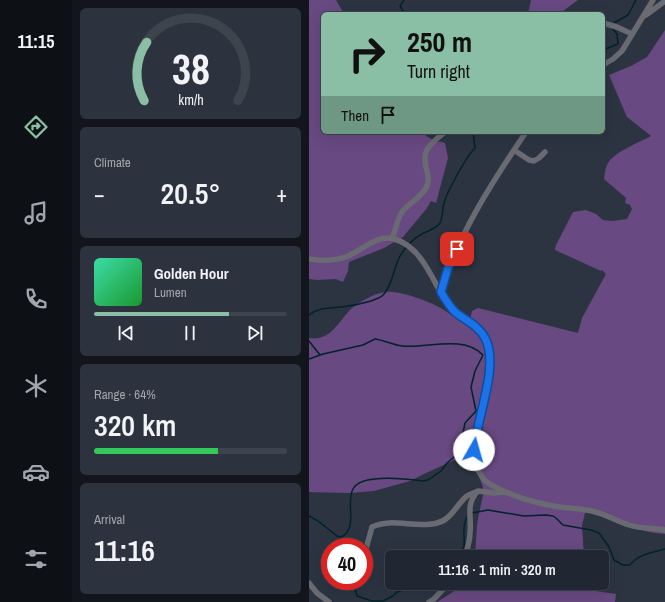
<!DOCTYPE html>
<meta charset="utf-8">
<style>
body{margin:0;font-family:"Archivo Narrow",sans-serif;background:#2d333e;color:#f1f3f6;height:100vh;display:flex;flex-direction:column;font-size:15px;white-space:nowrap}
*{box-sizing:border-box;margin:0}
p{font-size:13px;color:#a2a5ac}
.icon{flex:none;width:22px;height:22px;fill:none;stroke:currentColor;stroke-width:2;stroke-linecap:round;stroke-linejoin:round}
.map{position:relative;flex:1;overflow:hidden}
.side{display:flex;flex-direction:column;gap:8px;padding:8px;background:#12151c;width:237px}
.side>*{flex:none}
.banner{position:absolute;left:12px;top:12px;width:284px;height:122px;border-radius:6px;box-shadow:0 4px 16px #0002,0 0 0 1px #3e444d;background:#8abfa5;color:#111;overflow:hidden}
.speed{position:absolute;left:12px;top:538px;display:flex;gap:8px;font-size:20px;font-weight:700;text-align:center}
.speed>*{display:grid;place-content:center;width:52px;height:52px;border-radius:50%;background:#212732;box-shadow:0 4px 16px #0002,0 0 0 1px #3e444d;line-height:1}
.speed .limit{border:6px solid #d22;background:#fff;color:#111}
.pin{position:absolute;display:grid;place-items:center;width:34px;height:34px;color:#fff;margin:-17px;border-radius:8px;box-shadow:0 2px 6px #0006}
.me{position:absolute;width:44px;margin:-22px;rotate:7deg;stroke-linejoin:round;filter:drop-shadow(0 0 3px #0008)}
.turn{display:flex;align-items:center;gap:14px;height:84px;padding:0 20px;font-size:18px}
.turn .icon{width:52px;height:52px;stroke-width:2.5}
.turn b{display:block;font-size:28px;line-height:34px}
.then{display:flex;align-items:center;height:38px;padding:0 20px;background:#0003;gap:8px;font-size:15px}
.big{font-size:30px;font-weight:600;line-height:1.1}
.side .tile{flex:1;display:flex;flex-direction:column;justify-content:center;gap:6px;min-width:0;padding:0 14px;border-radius:6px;background:#2d333e}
.side .dial{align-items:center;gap:0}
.dial svg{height:104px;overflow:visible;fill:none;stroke:#3e444d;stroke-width:7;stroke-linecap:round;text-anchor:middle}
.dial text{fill:#f1f3f6;stroke:none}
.song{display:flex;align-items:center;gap:12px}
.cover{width:48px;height:48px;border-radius:6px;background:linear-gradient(135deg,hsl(160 70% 55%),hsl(130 70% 35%))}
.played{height:4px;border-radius:2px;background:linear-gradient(90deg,#8abfa5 70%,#3e444d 70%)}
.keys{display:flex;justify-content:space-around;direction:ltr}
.heat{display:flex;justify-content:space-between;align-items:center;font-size:22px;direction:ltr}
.charge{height:6px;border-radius:3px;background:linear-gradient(90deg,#34c759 64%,#3e444d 0)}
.trip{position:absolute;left:76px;top:550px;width:224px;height:40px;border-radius:6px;background:#212732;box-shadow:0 4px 16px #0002,0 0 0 1px #3e444d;font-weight:600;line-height:40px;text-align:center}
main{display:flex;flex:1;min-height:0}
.tab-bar{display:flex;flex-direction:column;width:72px;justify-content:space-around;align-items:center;background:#0d1014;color:#a2a5ac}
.tab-bar .icon{width:28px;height:28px}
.tab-bar .on{color:#8abfa5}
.tab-bar b{font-size:18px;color:#f1f3f6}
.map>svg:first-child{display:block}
.green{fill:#684982}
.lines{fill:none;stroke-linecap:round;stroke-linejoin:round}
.stream{stroke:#012329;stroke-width:1.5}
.minor{stroke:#696a72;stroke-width:5.5}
.route-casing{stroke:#114b97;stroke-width:10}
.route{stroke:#1a73e8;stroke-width:7}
</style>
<main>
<nav class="tab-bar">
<b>11:15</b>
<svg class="icon on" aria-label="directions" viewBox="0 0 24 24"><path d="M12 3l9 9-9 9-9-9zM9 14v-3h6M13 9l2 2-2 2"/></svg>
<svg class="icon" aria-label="music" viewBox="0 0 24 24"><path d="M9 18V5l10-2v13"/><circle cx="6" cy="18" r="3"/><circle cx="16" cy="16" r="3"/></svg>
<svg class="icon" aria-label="phone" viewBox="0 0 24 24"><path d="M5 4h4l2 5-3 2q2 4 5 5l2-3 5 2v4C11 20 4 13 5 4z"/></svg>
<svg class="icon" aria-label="climate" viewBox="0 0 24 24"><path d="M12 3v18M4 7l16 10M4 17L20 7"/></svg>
<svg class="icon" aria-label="car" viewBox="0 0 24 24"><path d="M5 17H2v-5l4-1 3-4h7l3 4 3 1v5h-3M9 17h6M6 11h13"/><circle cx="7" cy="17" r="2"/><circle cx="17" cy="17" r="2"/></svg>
<svg class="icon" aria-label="filters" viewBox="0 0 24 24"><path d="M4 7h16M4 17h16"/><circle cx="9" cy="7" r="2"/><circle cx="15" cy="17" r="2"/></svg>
</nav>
<section class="side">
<div class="tile dial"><svg viewBox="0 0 100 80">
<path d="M14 69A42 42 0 1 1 86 69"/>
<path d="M14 69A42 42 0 0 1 16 24" stroke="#8abfa5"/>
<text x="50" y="56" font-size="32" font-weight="700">38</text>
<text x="50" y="72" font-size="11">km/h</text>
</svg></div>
<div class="tile"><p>Climate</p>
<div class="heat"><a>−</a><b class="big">20.5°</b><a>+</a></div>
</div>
<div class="tile">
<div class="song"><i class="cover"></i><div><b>Golden Hour</b><p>Lumen</p></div></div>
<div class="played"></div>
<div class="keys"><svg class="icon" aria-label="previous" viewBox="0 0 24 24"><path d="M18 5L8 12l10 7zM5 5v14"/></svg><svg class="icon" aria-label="pause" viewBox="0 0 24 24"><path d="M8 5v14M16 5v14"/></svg><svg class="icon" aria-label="next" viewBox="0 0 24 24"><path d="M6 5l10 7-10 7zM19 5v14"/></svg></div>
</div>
<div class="tile"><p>Range · 64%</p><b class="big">320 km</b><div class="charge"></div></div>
<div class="tile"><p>Arrival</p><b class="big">11:16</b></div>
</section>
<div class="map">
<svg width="356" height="602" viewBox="0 0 356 602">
<rect width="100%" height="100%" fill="#2c3442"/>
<path class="green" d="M0,0H27L35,14H14V132H117V136L128,142H133L136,143L139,158L127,203L122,201L118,208L94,237L75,248L40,262L39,271L34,282L27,279L9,280L0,279Z
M222,0H269L250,14H219Z
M356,30V534C329,533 303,519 277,509L273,525L275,557H166L168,525L170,514L174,495V487L167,468L163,452L117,473L101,481L65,491L40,493L0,492V338C22,342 30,320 43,308C52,301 64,294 76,292C89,290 116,300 128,306C139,311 149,323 161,320L163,311L169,308L269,333L273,318L297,274L293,270L292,271L246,250L247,245L264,212L277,210L287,214L294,220L303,221L318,219L323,209L321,205L316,203L317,198L295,179C296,173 296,168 299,163C305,152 331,142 342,136L318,117L300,75L322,66L338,57Z
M153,583H282L279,590L307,594L306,602H128L147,590Z"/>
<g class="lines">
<path class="stream" d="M95,0L91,6L96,14
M305,23L319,15L327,0
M294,50L309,44L308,34L303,28
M0,315C10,307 20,308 32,307C42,306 52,304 62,301C65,299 70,299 73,296C82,289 85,268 90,258C95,249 103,239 113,234C118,231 127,229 131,223C134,217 133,209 135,203C138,192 158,155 166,148L164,132
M0,341L11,355
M0,359L14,354L54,345L66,339C75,340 84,345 93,346C117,349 154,334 174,355L166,371L162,387L167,411L156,423L154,433L153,444L151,452L138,463L132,471L119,480L114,481C99,479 52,473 44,489C36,503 50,529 32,537
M163,513L179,510L215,516L237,515L244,516L247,518L254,525L282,530L290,533L300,547L305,560L314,565H321C330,554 342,553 356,549
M0,516L9,521L28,536L32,537
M32,537L33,547
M150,557C161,543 150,532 158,517
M44,581L48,596L63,601H74L84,596L88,592L116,583"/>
<path class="minor" d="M337,15L356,1
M294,23L308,27L323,34
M294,65L304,59L313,51L344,0
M205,150L220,160L225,161L230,158L236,152
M83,238C87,230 88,219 93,212C100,203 111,198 117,188C124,176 112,164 117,152C120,144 129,138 136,132
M0,259C13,261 27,261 39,256C53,250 69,234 85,239C111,246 122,276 134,297C145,315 170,324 177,339C188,363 176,395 170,419C165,438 161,460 173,477C177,483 184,486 190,489C209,498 230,504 251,507C262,508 273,509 283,511C296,514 308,521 320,525C332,529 344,528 356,530
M132,292C149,234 184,181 217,132
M18,554L21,556
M55,556L63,527C83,517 107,529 128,523C142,520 147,505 158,496C161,494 165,493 169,491
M156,557C158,549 161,541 161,533C163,516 156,505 169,491L185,493L196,492
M0,583L8,593L20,602
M120,602L125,599L140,583"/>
</g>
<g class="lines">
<defs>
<path id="route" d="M148,249L139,268L132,292C136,299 140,306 146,312C156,320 170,326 176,338C191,365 167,420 165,450"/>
</defs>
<use href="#route" class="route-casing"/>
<use href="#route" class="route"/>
</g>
</svg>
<div class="speed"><div class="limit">40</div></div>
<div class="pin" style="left:148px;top:249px;background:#d93025"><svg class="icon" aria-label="arrive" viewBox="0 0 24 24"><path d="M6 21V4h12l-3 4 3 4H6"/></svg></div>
<svg class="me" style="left:165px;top:450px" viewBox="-20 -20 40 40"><circle r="19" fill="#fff"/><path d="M0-13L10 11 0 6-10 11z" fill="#1a73e8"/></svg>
<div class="trip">11:16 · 1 min · 320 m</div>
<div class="banner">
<div class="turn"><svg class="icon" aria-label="right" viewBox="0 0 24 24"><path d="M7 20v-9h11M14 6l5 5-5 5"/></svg><div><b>250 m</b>Turn right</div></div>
<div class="then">Then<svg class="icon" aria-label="arrive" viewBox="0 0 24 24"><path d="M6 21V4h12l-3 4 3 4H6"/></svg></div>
</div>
</div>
</main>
